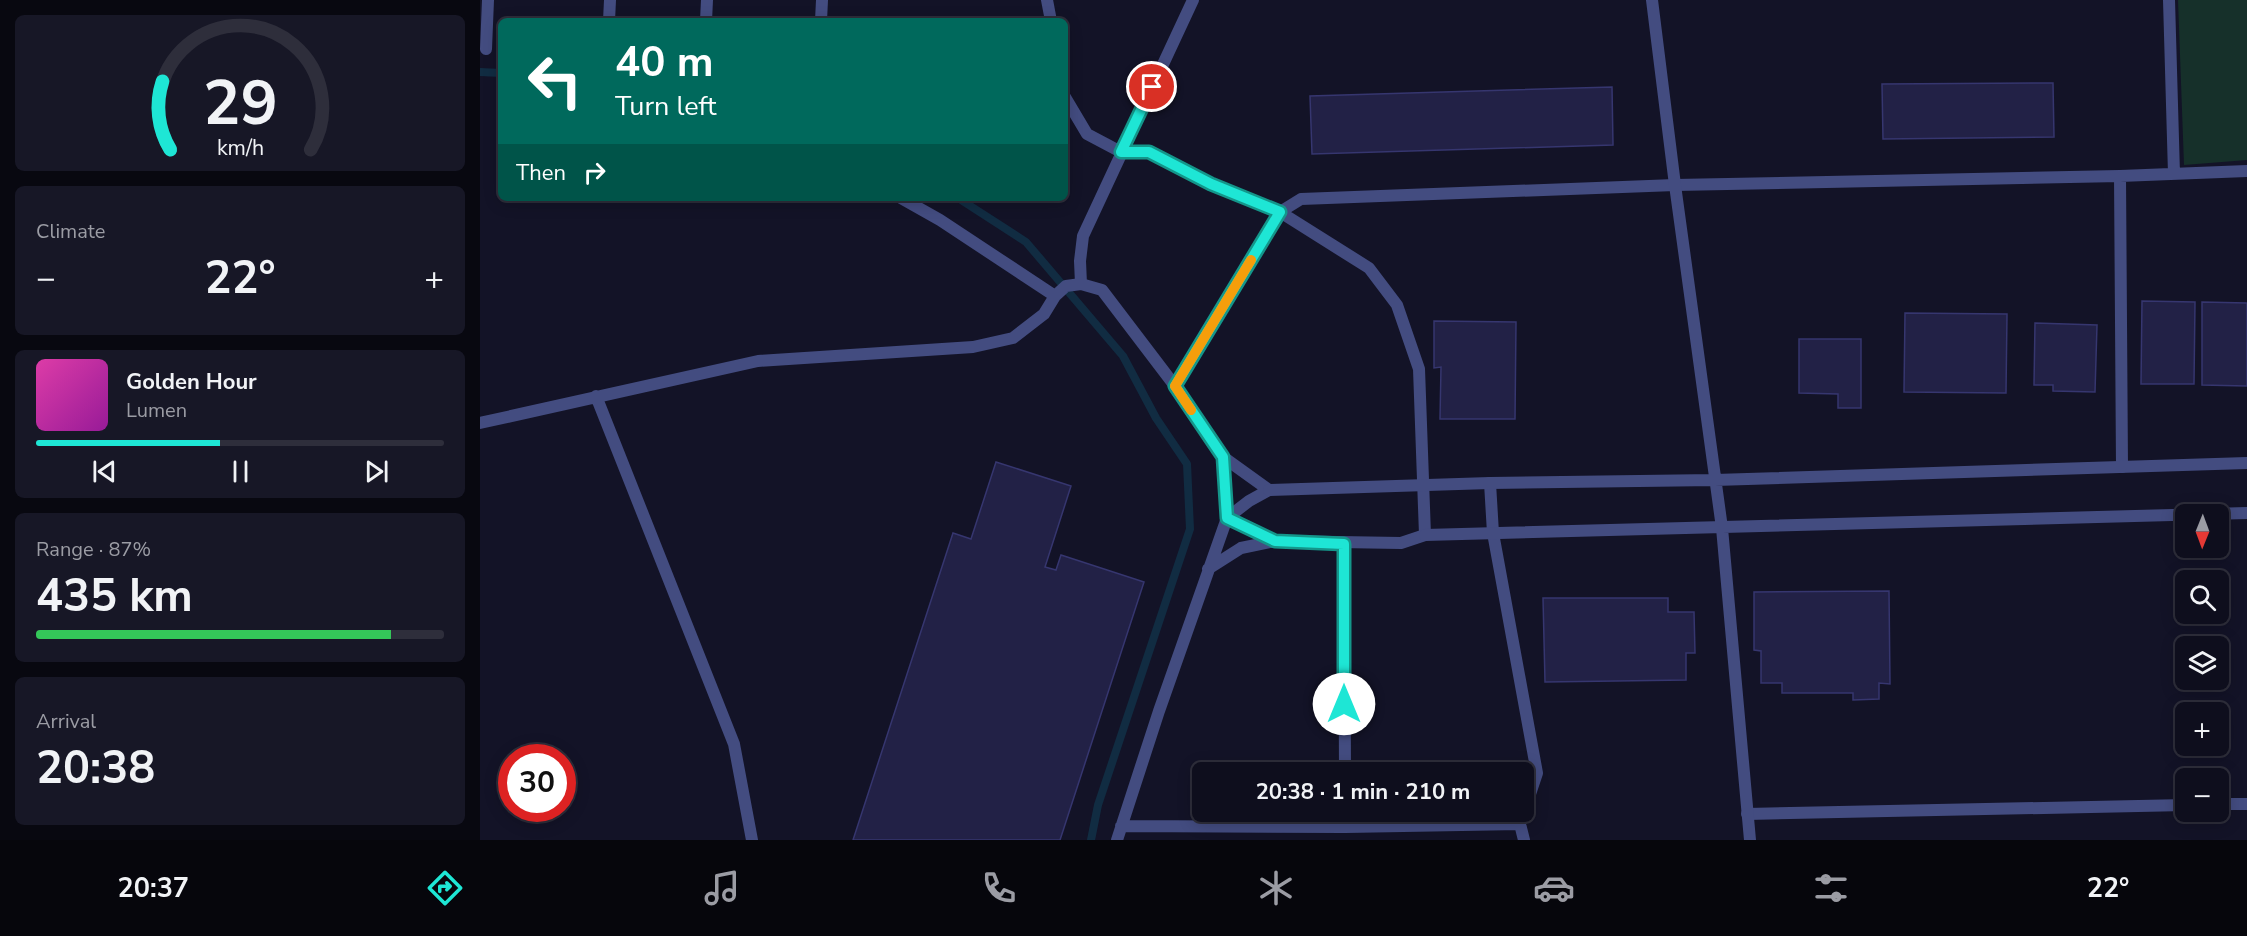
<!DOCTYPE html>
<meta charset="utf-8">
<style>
body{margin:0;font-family:"Nunito Sans",sans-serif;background:#171726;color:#f1f3f6;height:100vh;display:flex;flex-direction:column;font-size:22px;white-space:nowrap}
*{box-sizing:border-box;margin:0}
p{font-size:20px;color:#9b9ca4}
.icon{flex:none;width:33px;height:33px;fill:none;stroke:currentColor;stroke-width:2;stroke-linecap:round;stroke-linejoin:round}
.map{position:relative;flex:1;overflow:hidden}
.side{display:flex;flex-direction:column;gap:15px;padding:15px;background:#080810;width:480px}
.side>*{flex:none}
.hud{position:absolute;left:18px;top:18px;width:570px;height:183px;border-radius:9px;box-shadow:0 3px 15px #0003,0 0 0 2px #2e2e3b;background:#00695c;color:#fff;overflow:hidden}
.needle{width:39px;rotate:181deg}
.fabs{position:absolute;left:1695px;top:504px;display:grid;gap:12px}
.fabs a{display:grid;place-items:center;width:54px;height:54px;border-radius:9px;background:#0e0e1d;box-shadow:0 3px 15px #0003,0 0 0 2px #2e2e3b;font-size:30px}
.speed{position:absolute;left:18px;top:744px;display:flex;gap:12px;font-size:30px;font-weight:700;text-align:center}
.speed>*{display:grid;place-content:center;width:78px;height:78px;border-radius:50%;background:#0e0e1d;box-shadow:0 3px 15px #0003,0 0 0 2px #2e2e3b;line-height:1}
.speed .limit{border:9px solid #d22;background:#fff;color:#111}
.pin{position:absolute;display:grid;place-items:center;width:51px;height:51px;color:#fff;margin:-26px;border:3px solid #fff;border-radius:50%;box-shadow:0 2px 6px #0007}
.me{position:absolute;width:66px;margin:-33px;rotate:0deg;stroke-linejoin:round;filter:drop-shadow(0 0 4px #0008)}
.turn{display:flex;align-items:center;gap:21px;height:126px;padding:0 18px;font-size:27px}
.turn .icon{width:78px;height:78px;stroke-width:2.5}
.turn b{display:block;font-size:42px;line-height:51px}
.then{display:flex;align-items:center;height:57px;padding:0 18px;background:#0003;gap:12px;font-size:22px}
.big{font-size:45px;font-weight:700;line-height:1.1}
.side .widget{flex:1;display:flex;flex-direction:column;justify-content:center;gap:9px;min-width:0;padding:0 21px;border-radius:9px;background:#171726}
.side .dial{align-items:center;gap:0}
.dial svg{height:156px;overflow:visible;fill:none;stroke:#2e2e3b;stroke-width:7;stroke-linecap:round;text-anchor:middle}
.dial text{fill:#f1f3f6;stroke:none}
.song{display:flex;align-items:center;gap:18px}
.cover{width:72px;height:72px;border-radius:9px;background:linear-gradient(135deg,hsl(320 70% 55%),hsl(300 70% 35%))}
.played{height:6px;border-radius:3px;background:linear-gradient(90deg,#1ee6d5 45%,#2e2e3b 45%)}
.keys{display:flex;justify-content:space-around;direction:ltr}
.heat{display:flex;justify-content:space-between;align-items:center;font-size:33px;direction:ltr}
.charge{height:9px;border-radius:4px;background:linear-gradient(90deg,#34c759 87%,#2e2e3b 0)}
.trip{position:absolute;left:712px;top:762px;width:342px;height:60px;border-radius:9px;background:#0e0e1d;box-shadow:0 3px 15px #0003,0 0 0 2px #2e2e3b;font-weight:700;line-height:60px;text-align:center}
.menu{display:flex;height:96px;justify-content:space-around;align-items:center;background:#06060c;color:#9b9ca4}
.menu .icon{width:42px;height:42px}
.menu .selected{color:#1ee6d5}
.menu b{font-size:27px;color:#f1f3f6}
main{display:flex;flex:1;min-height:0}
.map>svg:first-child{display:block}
.green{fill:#16302a}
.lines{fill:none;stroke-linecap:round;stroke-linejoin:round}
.stream{stroke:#112c42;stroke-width:8}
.building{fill:#222146;stroke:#36366f;stroke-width:1.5}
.minor{stroke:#434c80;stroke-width:12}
.tertiary{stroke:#434c80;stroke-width:12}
.route-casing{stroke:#14968a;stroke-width:15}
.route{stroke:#1ee6d5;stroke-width:10}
.slow{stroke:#f59e0b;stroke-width:10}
</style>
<main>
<section class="side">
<div class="widget dial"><svg viewBox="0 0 100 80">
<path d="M14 69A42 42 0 1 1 86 69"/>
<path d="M14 69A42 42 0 0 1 10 34" stroke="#1ee6d5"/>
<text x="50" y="56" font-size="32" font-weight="700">29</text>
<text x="50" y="72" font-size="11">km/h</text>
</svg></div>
<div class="widget"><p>Climate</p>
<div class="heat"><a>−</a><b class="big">22°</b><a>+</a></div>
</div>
<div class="widget">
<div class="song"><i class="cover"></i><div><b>Golden Hour</b><p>Lumen</p></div></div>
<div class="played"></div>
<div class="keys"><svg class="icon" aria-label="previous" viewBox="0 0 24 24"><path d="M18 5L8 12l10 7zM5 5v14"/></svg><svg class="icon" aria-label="pause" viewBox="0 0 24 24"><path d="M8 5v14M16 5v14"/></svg><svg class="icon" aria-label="next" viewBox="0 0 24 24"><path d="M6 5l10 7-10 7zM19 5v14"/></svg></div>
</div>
<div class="widget"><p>Range · 87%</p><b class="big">435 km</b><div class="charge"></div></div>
<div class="widget"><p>Arrival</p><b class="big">20:38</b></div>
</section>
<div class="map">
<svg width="1767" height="840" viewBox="0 0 1767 840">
<rect width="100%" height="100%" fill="#131327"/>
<path class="green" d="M1698,0H1767V160L1704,165Z"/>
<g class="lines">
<path class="stream" d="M0,72L21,73
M478,198L546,242L643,356L676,418L707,464L710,529L618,805L611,840"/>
</g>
<path class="building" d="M1573,83L1574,137L1403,139L1402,84Z
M1132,87L1133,145L832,154L830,96Z
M1662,301L1715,302L1714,384H1661Z
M1722,302L1767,303V386L1722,385Z
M1425,313L1527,314L1526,393L1424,392Z
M954,321L1036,322L1035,419H960L961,367L954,368Z
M1555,323L1617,325L1615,392L1573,391V385H1554Z
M1319,339H1381V408H1358V394L1319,393Z
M516,462L591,486L565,567L576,570L581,555L664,582L580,840H373L473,533L491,539Z
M1409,591L1410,684L1399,683V699L1373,700V693H1302V683H1281V651L1274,650V592Z
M1063,598H1188V612H1214L1215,653H1206V680L1065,682Z"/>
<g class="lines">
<path class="minor" d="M567,0L571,21
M1689,0L1694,174
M129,21L130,0
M226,21L227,0
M341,21L342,0
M6,49L8,0
M585,97L607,134L641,152H669L731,184L800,212L889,268L917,305L939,369L945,535L921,543L795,541L761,548L728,569
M1640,176L1642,467
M421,198L460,220L575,296
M601,284L600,261L603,236L713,0
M695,386L800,212L821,199L1195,185L1640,176L1767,171
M116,396L254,744L272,840
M0,423L278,361L493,347L533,338L564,314L575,296L586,286L601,284L622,290L695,386L743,457L747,518L679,711L637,840
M743,457L789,490L769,501L747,518L795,541
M1010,483L1013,533L1057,773L1040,824L1044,840
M864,544L865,772
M1738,804H1767
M865,812V827
M1267,814L1706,805
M641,826L865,827L1040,824"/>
<path class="tertiary" d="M1172,0L1195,185L1242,528L1270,840
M789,490L1010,483L1235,480L1767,463
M945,535L1767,513"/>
</g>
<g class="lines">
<defs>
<path id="route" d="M672,87L641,152H669L731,184L800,212L695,386L743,457L747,518L795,541L864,544V704"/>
</defs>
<use href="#route" class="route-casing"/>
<use href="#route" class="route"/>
<path class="slow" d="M711,410L695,386L771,260"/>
</g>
</svg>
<div class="fabs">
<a><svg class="needle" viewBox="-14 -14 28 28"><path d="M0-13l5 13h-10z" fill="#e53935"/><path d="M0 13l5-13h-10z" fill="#9b9ca4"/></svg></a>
<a><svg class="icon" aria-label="search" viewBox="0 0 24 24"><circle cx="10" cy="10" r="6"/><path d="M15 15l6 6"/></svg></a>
<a><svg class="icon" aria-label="layers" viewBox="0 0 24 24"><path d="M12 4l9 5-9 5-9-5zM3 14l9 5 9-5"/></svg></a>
<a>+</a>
<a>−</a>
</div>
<div class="speed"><div class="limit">30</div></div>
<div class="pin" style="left:672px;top:87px;background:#d93025"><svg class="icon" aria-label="arrive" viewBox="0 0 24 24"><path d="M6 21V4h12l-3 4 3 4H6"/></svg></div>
<svg class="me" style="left:864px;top:704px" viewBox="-20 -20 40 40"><circle r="19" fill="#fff"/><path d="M0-13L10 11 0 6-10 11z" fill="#1ee6d5"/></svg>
<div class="trip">20:38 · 1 min · 210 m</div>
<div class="hud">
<div class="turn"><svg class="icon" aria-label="left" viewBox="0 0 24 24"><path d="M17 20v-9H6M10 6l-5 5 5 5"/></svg><div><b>40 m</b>Turn left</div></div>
<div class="then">Then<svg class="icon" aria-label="right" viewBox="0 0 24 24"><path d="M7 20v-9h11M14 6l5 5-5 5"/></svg></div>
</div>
</div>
</main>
<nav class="menu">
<b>20:37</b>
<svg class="icon selected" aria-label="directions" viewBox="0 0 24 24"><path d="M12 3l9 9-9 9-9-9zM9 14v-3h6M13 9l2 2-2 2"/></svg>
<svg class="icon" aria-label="music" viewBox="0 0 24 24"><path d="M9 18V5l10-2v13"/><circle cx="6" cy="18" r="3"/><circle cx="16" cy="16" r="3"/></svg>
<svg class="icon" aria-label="phone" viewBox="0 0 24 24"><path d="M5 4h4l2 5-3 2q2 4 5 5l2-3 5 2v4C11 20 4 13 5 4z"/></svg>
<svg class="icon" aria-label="climate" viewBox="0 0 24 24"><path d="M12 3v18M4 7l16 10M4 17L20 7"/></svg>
<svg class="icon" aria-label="car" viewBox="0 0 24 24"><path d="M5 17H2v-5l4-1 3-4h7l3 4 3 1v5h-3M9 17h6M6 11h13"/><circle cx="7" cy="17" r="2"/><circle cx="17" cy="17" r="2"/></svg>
<svg class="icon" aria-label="filters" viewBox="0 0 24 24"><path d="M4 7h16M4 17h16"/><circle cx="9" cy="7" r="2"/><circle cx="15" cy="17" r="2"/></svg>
<b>22°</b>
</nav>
